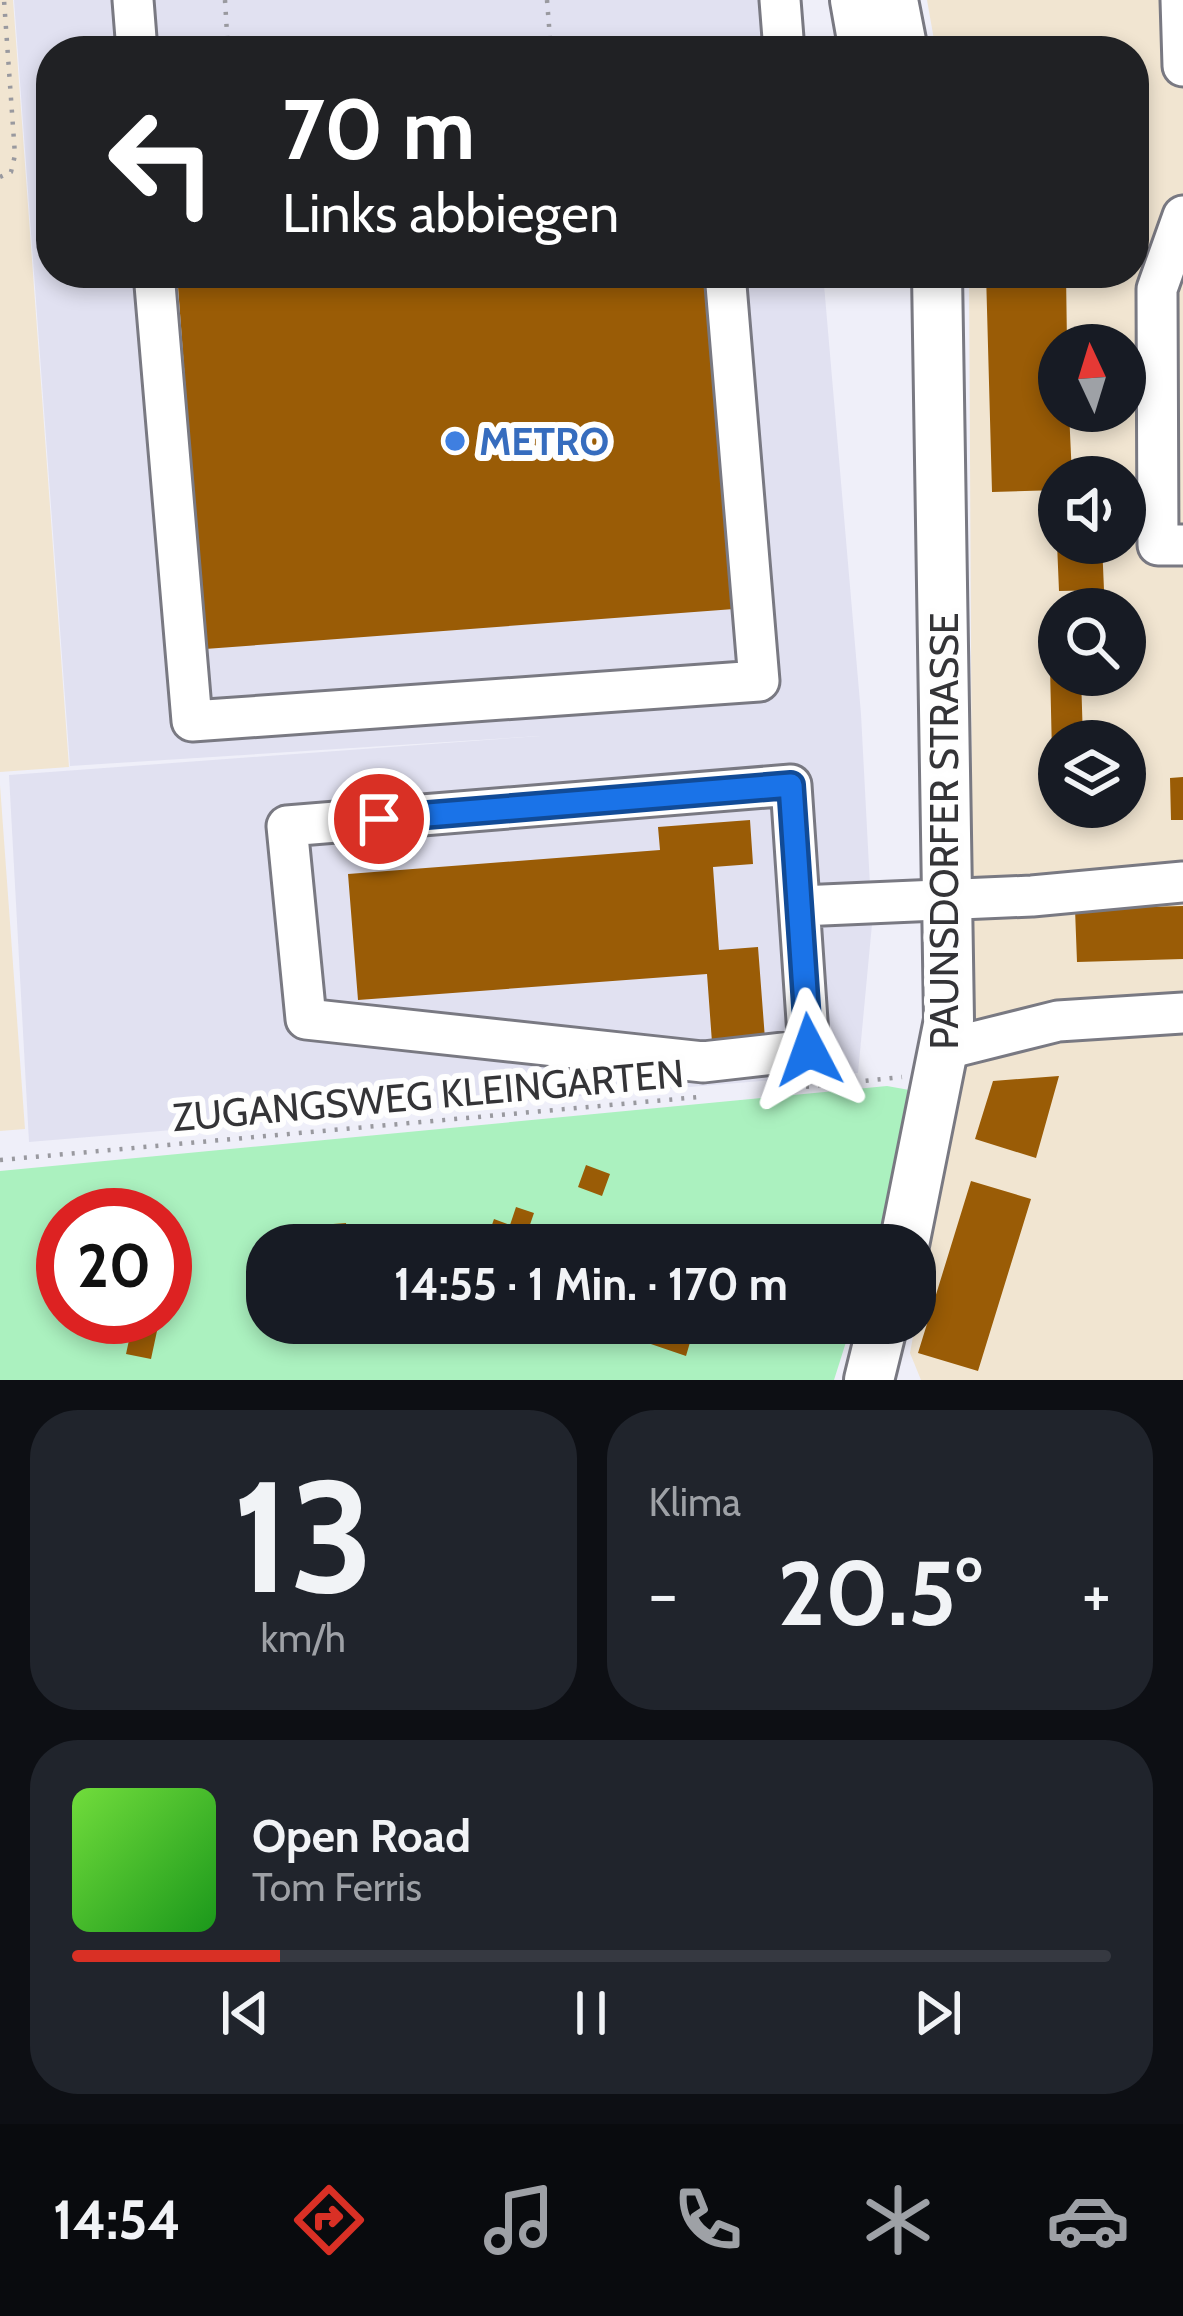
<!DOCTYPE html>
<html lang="de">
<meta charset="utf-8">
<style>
body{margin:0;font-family:Cabin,sans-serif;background:#20242c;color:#f1f3f6;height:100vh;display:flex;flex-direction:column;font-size:45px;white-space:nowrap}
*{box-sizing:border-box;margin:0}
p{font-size:39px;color:#9ea1a6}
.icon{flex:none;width:66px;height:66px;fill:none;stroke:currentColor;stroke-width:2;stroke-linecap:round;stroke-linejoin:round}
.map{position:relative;height:1380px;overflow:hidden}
.panel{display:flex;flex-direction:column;gap:30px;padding:30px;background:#0d0f14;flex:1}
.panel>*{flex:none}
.top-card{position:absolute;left:36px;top:36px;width:1113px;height:252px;border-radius:48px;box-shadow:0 6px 18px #0003;background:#202124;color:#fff;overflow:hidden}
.needle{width:78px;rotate:356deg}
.buttons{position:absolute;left:1038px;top:324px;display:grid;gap:24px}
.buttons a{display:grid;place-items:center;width:108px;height:108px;border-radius:50%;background:#171b24;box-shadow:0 6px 18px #0003;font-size:60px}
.speed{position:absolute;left:36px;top:1188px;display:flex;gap:24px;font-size:60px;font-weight:700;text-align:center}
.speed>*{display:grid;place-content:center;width:156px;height:156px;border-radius:50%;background:#171b24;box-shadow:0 6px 18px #0003;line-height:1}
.speed .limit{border:18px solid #d22;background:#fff;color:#111}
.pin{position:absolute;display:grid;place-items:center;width:102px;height:102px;color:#fff;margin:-51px;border:6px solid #fff;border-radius:50%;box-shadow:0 3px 12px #0007}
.me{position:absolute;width:132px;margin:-66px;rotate:356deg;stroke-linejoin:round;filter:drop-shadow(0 0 9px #0008)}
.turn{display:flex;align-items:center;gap:42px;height:252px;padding:0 48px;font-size:54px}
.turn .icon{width:156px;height:156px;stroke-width:2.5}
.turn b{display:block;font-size:84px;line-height:102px}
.big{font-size:90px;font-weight:700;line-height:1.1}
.panel .card{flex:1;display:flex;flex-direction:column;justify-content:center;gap:18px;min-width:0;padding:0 42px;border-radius:48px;background:#20242c}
.panel .dial{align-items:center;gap:0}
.dial b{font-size:156px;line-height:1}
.song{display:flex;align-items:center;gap:36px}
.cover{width:144px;height:144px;border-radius:18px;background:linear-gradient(135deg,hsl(100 70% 55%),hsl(120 70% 35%))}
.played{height:12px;border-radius:6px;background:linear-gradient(90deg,#d93025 20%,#363941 20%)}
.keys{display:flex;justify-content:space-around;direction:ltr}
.heat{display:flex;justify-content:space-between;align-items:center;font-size:66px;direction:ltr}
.panel .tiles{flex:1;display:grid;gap:30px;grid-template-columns:1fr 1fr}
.card:last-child{grid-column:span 2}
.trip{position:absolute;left:246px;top:1224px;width:690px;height:120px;border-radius:48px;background:#171b24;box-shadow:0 6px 18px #0003;font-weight:700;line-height:120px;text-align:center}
.menu{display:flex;height:192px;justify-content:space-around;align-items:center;background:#090b0e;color:#9ea1a6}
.menu .icon{width:84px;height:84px}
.menu .on{color:#d93025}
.menu b{font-size:54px;color:#f1f3f6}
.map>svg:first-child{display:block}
.built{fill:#e1e1f1}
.industrial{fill:#f1e5d1;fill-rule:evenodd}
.green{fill:#abf1bf;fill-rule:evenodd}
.building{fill:#9a5c06}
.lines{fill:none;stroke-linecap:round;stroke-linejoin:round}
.minor-casing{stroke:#797982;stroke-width:45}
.major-casing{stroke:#797982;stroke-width:54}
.path{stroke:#99999f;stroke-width:4.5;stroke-dasharray:3 9;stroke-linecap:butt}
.minor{stroke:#fff;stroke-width:39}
.major{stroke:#fff;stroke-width:48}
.route-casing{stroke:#114b97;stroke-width:30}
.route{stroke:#1a73e8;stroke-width:21}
.shop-dot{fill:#3f7fe0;stroke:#fefefe;stroke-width:4.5}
.labels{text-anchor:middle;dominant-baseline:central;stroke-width:12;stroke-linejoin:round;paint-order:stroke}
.shop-label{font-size:39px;font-weight:bold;fill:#366cbe;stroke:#fefefe;text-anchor:start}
.street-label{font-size:39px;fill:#343437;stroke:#fefefe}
</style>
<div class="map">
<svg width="1183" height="1380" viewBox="0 0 1183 1380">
<rect width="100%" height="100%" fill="#efeff9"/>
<path class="built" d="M14,0H800L804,51H51V273H823L861,714L872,924L858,1073L29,1142L9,775L540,736L70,766Z"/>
<path class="industrial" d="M0,0H13L69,767L0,772Z
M927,0H1183V1380H921L910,1353L973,1012L969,273H1134V51H936ZM1059,345H1125V411H1059ZM1059,477H1125V543H1059ZM1059,609H1125V675H1059ZM1059,741H1125V807H1059Z
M0,785L25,1129L0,1131Z"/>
<path class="green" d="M887,1086L915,1091L877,1245H267V1323H852L834,1380H0V1171ZM63,1215H165V1317H63Z"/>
<path class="building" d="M177,273H709L734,609L205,649Z
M986,273H1066L1067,345H1059V411H1069L1072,477H1059V490L992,492Z
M1057,543H1102L1104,590L1059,591Z
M1050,667H1059V675H1081L1083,741H1059V798H1053Z
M1183,777V820H1171L1170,778Z
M750,820L753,864L713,867L719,950L758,947L766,1052L713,1056L707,974L358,1000L348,874L660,850L658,827Z
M1183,906V959L1077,962L1075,909Z
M1059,1076L1036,1158L975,1139L993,1081Z
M586,1165L610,1174L602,1196L578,1187Z
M971,1181L1031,1199L978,1371L918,1353Z
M516,1207L534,1213L523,1245H485L494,1219L510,1225Z
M346,1223L348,1245H322L320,1225Z
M116,1317H160L151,1359L126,1354L131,1331L114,1328Z
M647,1324L691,1339L686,1356L642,1341Z"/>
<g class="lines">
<defs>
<path id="minor" d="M133,0L137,51
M780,0L784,51
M1181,0L1183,66
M1183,216L1157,289L1158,545H1183
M154,273L192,721L759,681L725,273
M791,785L809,1050L703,1062L306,1019L287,826Z
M800,906L1032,896L1183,882
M946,1049L1058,1021L1183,1013"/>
<path id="major" d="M855,0L864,51
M893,0L903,51
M904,1245L949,1020L937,273
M869,1380L883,1323"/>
</defs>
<use href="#minor" class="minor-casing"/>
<use href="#major" class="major-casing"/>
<path class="path" d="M225,0L228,51
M547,0L551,51
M0,177L11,172L15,155L4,0
M794,1088L902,1077
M0,1160L699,1097"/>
<use href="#minor" class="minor"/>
<use href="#major" class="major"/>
</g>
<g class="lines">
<defs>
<path id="route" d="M379,819L791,785L809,1050"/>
</defs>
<use href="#route" class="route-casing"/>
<use href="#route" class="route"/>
</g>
<circle class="shop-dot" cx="455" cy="441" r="12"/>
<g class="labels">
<g class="shop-label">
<text x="479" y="441">METRO</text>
</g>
<g class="street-label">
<text transform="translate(944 831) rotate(-90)">PAUNSDORFER STRASSE</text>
<text transform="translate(428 1095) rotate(-5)">ZUGANGSWEG KLEINGARTEN</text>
</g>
</g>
</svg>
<div class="buttons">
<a><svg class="needle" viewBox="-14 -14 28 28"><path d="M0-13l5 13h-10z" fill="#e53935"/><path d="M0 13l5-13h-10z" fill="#9ea1a6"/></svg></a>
<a><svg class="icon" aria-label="sound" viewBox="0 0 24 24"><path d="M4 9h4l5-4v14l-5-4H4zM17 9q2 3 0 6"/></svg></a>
<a><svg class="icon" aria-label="search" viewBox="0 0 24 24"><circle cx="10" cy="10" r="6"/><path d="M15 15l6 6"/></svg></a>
<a><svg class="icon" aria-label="layers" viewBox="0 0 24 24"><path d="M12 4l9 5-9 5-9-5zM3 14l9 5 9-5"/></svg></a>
</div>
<div class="speed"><div class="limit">20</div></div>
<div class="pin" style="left:379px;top:819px;background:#d93025"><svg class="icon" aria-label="arrive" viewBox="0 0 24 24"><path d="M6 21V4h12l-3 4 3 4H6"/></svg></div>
<svg class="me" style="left:809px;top:1050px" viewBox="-20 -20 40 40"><path d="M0-17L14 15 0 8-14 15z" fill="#1a73e8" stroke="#fff" stroke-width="4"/></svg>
<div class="trip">14:55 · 1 Min. · 170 m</div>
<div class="top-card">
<div class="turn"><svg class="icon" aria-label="left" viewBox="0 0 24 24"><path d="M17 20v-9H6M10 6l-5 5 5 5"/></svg><div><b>70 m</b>Links abbiegen</div></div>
</div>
</div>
<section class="panel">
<div class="tiles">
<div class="card dial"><b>13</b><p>km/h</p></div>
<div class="card"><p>Klima</p>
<div class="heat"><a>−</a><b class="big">20.5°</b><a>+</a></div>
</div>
<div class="card">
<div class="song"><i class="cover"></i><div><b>Open Road</b><p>Tom Ferris</p></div></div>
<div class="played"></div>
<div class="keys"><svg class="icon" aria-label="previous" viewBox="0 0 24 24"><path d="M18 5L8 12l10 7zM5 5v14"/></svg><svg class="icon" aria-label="pause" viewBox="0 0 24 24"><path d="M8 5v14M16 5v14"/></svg><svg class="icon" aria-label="next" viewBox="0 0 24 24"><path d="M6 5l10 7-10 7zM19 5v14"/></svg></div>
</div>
</div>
</section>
<nav class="menu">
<b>14:54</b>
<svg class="icon on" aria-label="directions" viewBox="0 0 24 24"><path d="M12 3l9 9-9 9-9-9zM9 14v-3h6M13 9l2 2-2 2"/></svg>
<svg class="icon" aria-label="music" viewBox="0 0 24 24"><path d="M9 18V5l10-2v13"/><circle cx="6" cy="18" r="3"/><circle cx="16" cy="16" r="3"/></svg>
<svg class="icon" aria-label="phone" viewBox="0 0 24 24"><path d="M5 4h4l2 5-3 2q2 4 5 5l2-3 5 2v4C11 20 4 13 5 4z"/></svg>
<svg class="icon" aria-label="climate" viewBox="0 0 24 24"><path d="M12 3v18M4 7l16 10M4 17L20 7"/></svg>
<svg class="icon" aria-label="car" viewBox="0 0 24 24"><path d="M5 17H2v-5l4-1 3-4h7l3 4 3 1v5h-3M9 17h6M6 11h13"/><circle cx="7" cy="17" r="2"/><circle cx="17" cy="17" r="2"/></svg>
</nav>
